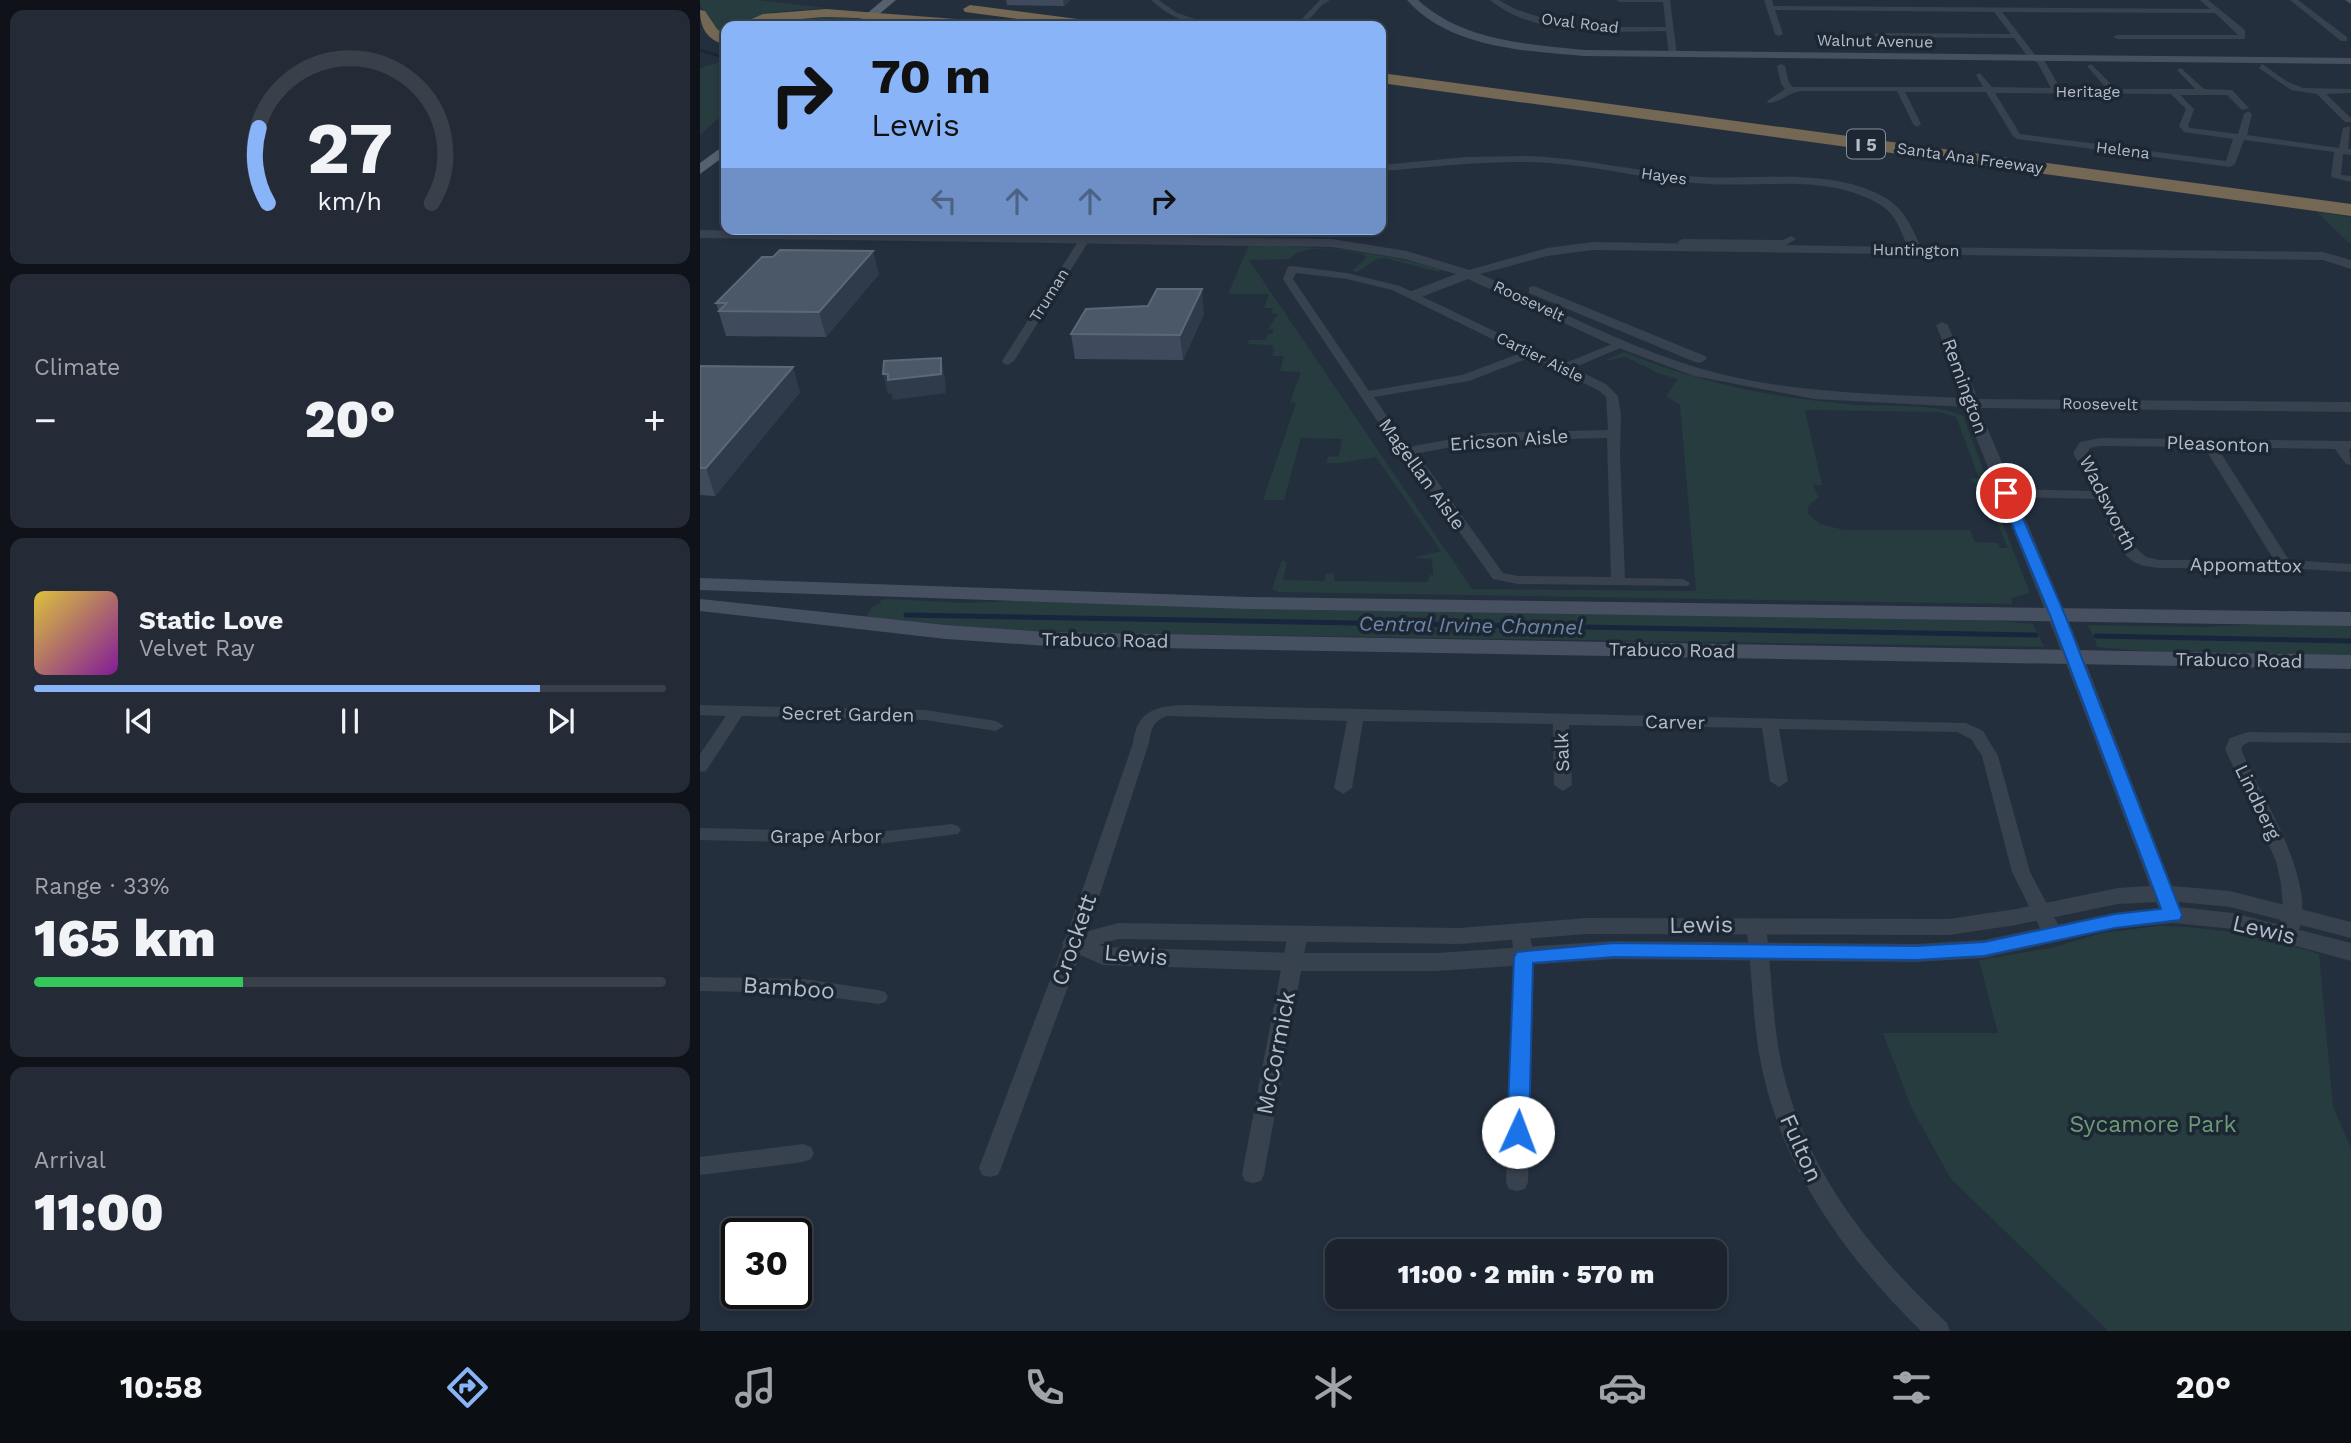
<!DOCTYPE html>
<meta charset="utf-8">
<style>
body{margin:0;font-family:"Work Sans",sans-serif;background:#242b36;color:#f1f3f6;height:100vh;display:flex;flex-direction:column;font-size:26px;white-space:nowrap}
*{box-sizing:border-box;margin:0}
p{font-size:23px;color:#a0a4aa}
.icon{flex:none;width:38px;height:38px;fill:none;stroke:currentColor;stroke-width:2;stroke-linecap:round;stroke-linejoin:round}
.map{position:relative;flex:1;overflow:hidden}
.side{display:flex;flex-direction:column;gap:10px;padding:10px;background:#0f1319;width:700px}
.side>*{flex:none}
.banner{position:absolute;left:21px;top:21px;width:665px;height:214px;border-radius:14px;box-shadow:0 4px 10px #0003,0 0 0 2px #39404a;background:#8ab4f8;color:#111;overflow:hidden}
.speed{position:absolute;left:21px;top:1218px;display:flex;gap:14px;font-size:35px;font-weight:700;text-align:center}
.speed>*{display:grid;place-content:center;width:91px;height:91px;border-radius:50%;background:#1b232e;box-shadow:0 4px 10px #0003,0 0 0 2px #39404a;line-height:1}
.speed .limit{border:4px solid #111;border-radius:10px;background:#fff;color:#111}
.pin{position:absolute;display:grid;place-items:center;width:60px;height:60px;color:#fff;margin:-30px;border:4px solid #fff;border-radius:50%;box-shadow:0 2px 7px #0007}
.me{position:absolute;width:77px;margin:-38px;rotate:2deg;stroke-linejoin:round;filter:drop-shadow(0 0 5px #0008)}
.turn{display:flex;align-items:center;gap:24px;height:147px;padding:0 35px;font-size:32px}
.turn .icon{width:91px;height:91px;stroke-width:2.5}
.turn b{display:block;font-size:49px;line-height:60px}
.lanes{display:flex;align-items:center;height:66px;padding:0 35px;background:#0003;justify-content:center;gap:35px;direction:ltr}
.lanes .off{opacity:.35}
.big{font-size:52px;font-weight:800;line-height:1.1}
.side .card{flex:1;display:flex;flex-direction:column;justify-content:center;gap:10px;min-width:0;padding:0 24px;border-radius:14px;background:#242b36}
.side .dial{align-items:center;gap:0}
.dial svg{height:182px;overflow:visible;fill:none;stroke:#39404a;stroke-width:7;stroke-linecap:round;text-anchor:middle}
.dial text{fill:#f1f3f6;stroke:none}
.song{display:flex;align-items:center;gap:21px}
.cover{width:84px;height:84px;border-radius:10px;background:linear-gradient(135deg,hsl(50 70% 55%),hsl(290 70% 35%))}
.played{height:7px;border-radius:4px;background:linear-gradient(90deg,#8ab4f8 80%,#39404a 80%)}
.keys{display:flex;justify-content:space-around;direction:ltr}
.heat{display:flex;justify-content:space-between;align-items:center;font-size:38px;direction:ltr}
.charge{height:10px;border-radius:5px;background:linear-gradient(90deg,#34c759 33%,#39404a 0)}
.trip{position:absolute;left:625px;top:1239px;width:402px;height:70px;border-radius:14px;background:#1b232e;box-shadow:0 4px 10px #0003,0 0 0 2px #39404a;font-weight:800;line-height:70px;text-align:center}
.tab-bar{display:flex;height:112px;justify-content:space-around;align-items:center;background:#0b0e12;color:#a0a4aa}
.tab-bar .icon{width:49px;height:49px}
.tab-bar .on{color:#8ab4f8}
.tab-bar b{font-size:32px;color:#f1f3f6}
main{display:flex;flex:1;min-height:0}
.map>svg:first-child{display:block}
.green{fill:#263c3f}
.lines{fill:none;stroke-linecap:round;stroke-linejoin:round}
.stream-far1{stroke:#17263c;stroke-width:2.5}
.stream{stroke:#17263c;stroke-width:5}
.minor{fill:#38414e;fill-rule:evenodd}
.tertiary{fill:#38414e;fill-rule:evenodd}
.secondary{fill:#465061;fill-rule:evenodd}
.primary{fill:#56606e;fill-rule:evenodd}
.motorway{fill:#746855;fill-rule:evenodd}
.wall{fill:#3f4b5c}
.shaded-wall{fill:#2f3b4b}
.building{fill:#4b5868;stroke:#5c6777;stroke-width:2}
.route{fill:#1a73e8;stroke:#114b97;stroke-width:2}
.labels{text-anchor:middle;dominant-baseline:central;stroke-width:7;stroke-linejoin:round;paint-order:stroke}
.far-street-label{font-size:16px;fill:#b4bcc9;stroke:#1d2633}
.shield{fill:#1d2633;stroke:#878f9c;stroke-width:2}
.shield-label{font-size:18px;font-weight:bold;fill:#b4bcc9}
.street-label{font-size:19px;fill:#b4bcc9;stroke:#1d2633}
.water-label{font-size:21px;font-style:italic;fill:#6d86a8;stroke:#1d2633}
.near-street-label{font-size:23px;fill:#b4bcc9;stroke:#1d2633}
.near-park-label{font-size:23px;fill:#6b9a76;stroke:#1d2633}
</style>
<main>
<section class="side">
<div class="card dial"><svg viewBox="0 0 100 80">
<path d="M14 69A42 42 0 1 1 86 69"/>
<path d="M14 69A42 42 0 0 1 10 36" stroke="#8ab4f8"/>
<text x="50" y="56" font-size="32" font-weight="700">27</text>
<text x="50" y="72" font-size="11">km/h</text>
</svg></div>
<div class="card"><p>Climate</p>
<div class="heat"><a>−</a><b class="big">20°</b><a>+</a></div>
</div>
<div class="card">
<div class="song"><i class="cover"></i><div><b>Static Love</b><p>Velvet Ray</p></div></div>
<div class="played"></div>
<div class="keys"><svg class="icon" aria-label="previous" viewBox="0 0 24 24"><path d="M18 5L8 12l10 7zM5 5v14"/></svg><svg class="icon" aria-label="pause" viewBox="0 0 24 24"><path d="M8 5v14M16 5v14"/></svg><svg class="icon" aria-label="next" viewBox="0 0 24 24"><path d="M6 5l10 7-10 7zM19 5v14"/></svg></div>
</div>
<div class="card"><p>Range · 33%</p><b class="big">165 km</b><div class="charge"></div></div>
<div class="card"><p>Arrival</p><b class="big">11:00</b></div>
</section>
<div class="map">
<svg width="1651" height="1331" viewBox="0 0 1651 1331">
<rect width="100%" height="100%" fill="#242f3e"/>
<path class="green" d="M0,0H58L126,8L73,12L49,19L35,26H26L25,37L18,32L0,5Z
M160,15L142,26H50L62,20Z
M20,62H26V111L0,135V68Z
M1617,212L1651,217V243L1648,242Z
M549,245C615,246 677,251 740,269L739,272L685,258L677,259L657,272L652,271L667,257L663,254C640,252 607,241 589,259L549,260L772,589L996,591L980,405L966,396L978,379L960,374L926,357L903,361L924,352C995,382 1070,397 1147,404C1186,408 1227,401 1263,416L1287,480L1286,487L1277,485L1269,479L1279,478L1256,417L1239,412L1105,410L1122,485H1113L1119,497L1108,506V514L1120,524L1144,530H1270L1275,542L1298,543L1300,548H1308L1289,505L1279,504H1295L1330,593L1311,598L1312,604L578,592L572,589L582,560L587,562L583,580L624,581L626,573L634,574V581L728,582L730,575H733L732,559L712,558L741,551L676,457L640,463H626L628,457L639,456L642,439L601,438L584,500H563L596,403L590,402L601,372L580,371L584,356H572L575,349H572L573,345L548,344L549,340H566L568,334H572L574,329H568L578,314L571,313L573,308H564L569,294H528Z
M189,599L266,603L315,601L1288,620L1333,624L1344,647L392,633L290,629L166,617L171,608L181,603L180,600Z
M1566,624L1651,625V655L1454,652L1398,647L1388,625L1504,627Z
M1457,926C1513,926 1565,937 1619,954L1633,1107L1651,1148V1331H1408L1251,1179L1212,1109L1183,1033H1298L1279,960L1351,948L1402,933Z"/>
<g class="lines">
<path class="stream-far1" d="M0,50L26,58"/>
<path class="stream" d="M206,615L1336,635
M1396,636L1651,641"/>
<path class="minor" d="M451,0H459L477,13L517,26C492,27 469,17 451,0Z
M620,0H630L622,5L603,26H595Z
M790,0H799L815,9L855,22L902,27H966L963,2H920L916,0H970L977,55L973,57L969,55L966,31C910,32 837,38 790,0Z
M1064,0H1072L1074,6L1510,9L1500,0H1508L1545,30V39H1417L1413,37L1417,35H1538L1515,13L1302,12L1336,56L1343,58L1360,88L1407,89L1387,66L1391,64L1416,89H1495L1477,70L1481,68L1504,89L1532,90L1549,108L1542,110L1527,95H1480L1494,109L1488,126L1490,128L1538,134L1544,114L1548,111L1552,114L1547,135L1639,148L1643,128L1650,126L1648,149H1651V155L1643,154L1641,175L1651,176V182L1631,177L1634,152L1544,140L1535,164L1530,167L1317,139L1313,136L1286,92H1205L1221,124L1217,127L1213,124L1197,91H1101C1089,93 1078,103 1068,103L1067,101L1085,89L1081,84L1077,66L1081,64L1085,66L1089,83L1093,87H1283L1276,75L1280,73L1292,87L1351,88L1337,62L1330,60L1314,38L1178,37L1174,35L1178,33L1311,34L1294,12L1075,10L1083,34L1079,36L1075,34ZM1295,93L1471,94L1486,109L1479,126L1484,132L1533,139L1526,161L1320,134Z
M1590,0H1598L1647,37V41H1641Z
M1562,64L1588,82L1603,88L1651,89V93L1626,94L1651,118V122H1645L1617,94L1591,90L1559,68Z
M386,229L395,231L314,361L308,365L304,364L302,361Z
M1091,236L1096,239L1085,246L982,245L977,242L982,239L1083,240Z
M592,266L647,273L700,286L863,364L917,342H925V346L873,368L906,384L918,396L921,415L920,456L925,578L983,579L990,583L988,586L818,584L793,579L717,473L700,455L588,287L583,279L588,267ZM596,273L647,279L692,290L821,353L762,375L669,391L593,279ZM831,357L898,390L906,397L908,430L785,433L708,447L674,397L769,381ZM907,438L911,577L818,576L803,573L727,467L714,454L785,441Z
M1242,322L1248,325L1275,392L1273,395L1269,396L1263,392L1236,325Z
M1400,438L1651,441V449H1649L1651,465L1646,464L1635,449L1517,447L1589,560L1651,564V572L1584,568H1459C1452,567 1442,566 1436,563C1416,553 1406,518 1397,499L1306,497L1299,493L1306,489L1393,491L1373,453L1380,442ZM1400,446L1504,447L1574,560H1459L1446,557L1435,547L1387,453L1390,448Z
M0,705L225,710L296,721L304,726L296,731L225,720L42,716L6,771L0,772V754L26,716L0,715Z
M485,705L1266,723L1283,731L1298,756L1330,872L1363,934L1360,939L1353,941L1346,939L1343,934L1312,872L1282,756L1271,739L1257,732L1079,729L1088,781L1079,787L1070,781L1062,728L869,725L872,785L863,791L854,785L853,724L663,721L652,788L643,794L634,788L647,721L467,716C453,721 451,729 449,743L384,943L301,1168L298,1175L290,1177L282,1175L279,1168L364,943L433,743C437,711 455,706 485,705Z
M1548,732L1651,733V743L1550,742L1543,745L1541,749C1560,797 1624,888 1595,939L1588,941L1581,939L1578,934L1583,908L1581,884L1576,861L1525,749L1530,738Z
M252,824L258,826L261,830L258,834L178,844L0,840V828L178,832Z
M1056,918L1063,920L1066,925C1071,967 1072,1010 1079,1052C1099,1163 1167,1248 1247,1323L1250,1331H1221C1143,1254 1078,1164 1059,1053C1052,1011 1052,968 1046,925L1049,920Z
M821,924L828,926L834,957L828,1182L825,1189L817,1191L809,1189L806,1182L814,957L811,931L814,926Z
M598,926L605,928L608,933L564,1174L561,1181L553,1183L545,1181L542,1174L588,933L591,928Z
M0,977L103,979L178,990L185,992L188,997L185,1002L178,1004L103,993L0,991Z
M103,1144L111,1147L114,1153L111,1159L103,1162L0,1175V1157Z"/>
<path class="tertiary" d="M829,156C883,158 935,171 988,176C1049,182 1117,167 1174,192C1202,204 1209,221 1221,247L1623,252L1651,260V269L1623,260L893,250L847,256L780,274C853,307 925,347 1002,369C1085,393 1176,394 1262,398V392L1269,388L1274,389L1277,399L1651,402V412L1279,408L1384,658L1472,886L1530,891L1651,922V938L1530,907L1479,902L1478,907L1533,913L1651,943V961L1533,929L1473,923L1414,929L1284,958L1216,962L914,959L737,971H593L403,965L366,949L362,943L366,937L418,923L759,928L887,918L1249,919L1316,909L1418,888L1450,886L1364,658L1264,407L1114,399L994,376L916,347L768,279L719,298H709V292L756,274L705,259L632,247L0,238V230L632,239L707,251L769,270L847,248L893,242L1208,247C1196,220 1194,209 1165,197C1117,176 1059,187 1008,184C955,181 903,167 850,163C793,159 737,167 681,171V165L766,157ZM1456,902L1459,908L1414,913L1284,940L1216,944L914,941L737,953H593L406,947L399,945L418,939L759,944L887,934L1249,935L1316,925L1418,904Z
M834,286L1005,356L1007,359L1000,363L995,362L829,293V287Z"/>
<path class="secondary" d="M707,0H718C763,41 826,44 884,50L1651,58V64L884,56C825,51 749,48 707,0Z
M1645,0H1651V4Z
M0,578L548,597L1651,612V626L548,609L0,590Z
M0,599L246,625L347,632L1651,655V669L347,646L246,639L0,611Z"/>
<path class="primary" d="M183,0H196L165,26H152Z
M26,144V155L0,174V163Z"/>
<path class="motorway" d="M270,5L401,22L408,26H370L265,12L263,9Z
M126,9L294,22L301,26C242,29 184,17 125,17C94,18 63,27 35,26L63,14Z
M0,10L5,11L17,29L26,35V45C7,40 0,28 0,10Z
M681,73L1651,204V216L681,83Z"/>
</g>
<path class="wall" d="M306,0H370L364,6L307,5Z
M179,274L126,337L26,336L16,303Z
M504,314L483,360L375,359L371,334Z
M0,366L100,392L15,496L0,495Z"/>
<path class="shaded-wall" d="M363,0H370L364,6Z
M173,251L179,274L126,337L119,312Z
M502,289L504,314L483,360L480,335Z
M241,358L245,378L246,393L193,400L191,393L188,394L183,374Z
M93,367L100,392L15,496L6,468Z"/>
<path class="building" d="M80,250L173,251L119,312L19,311L27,303H16L62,257H73Z
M457,289H502L480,335L371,334L386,309L448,306Z
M241,358V374L188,380V374H183L184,361Z
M0,366L93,367L6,468H0Z"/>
<path class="route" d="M1306,489L1312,493L1365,615L1482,915L1480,920L1415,928L1284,956L1216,960L914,957L833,963L829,1132L826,1139L818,1141L811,1139L807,1132L814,957L817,952L914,943L1216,946L1284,942L1415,914L1461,909L1350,615L1299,493Z"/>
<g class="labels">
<g class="far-street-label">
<text transform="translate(880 23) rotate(7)">Oval Road</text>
<text transform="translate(1175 41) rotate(1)">Walnut Avenue</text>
<text x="1388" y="91">Heritage</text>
<text transform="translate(1423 150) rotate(7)">Helena</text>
<text transform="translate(1270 158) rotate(8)">Santa Ana Freeway</text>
<text transform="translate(964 176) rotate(8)">Hayes</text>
<text transform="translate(1216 250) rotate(1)">Huntington</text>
<text transform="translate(349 295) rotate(-58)">Truman</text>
<text transform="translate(829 301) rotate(25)">Roosevelt</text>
<text transform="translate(840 357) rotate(26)">Cartier Aisle</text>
<text transform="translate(1400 404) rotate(1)">Roosevelt</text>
</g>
<rect class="shield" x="1147" y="129.5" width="38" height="29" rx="5"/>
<g class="shield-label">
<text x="1166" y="144">I 5</text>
</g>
<g class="street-label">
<text transform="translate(1265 386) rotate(70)">Remington</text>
<text transform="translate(809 440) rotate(-4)">Ericson Aisle</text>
<text transform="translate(1518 444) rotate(2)">Pleasonton</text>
<text transform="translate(722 474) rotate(54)">Magellan Aisle</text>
<text transform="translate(1408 503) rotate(63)">Wadsworth</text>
<text transform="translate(1546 565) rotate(1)">Appomattox</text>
<text transform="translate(405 640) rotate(1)">Trabuco Road</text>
<text transform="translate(972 650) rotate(1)">Trabuco Road</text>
<text transform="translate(1539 660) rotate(1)">Trabuco Road</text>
<text transform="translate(148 714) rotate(1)">Secret Garden</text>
<text transform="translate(975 722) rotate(1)">Carver</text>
<text transform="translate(862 752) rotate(-92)">Salk</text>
<text transform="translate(1558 802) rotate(64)">Lindberg</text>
<text x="126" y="836">Grape Arbor</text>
</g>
<g class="water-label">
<text transform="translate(771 625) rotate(1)">Central Irvine Channel</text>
</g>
<g class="near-street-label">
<text transform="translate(1001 925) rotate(-1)">Lewis</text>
<text transform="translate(1564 930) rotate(13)">Lewis</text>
<text transform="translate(374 940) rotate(-71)">Crockett</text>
<text transform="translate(436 955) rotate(5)">Lewis</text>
<text transform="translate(89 988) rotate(4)">Bamboo</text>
<text transform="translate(576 1053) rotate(-79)">McCormick</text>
<text transform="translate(1101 1148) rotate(66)">Fulton</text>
</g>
<g class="near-park-label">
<text x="1453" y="1124">Sycamore Park</text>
</g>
</g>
</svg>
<div class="speed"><div class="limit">30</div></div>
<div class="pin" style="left:1306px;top:493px;background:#d93025"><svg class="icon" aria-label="arrive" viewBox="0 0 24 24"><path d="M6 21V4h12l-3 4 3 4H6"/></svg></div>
<svg class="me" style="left:818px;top:1132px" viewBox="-20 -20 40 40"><circle r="19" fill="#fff"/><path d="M0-13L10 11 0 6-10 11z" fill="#1a73e8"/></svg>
<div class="trip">11:00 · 2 min · 570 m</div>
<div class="banner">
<div class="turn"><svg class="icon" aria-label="right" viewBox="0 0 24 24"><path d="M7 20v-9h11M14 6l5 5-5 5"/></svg><div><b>70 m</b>Lewis</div></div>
<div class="lanes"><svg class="icon off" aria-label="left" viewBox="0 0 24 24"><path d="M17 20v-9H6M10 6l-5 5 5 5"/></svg><svg class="icon off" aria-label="ahead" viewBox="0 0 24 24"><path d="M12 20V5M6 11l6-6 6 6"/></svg><svg class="icon off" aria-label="ahead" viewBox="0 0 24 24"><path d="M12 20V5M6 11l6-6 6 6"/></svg><svg class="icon" aria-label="right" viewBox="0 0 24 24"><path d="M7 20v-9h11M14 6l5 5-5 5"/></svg></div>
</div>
</div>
</main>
<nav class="tab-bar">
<b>10:58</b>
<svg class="icon on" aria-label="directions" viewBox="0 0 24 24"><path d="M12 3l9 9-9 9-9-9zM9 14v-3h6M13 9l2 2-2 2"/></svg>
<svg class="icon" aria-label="music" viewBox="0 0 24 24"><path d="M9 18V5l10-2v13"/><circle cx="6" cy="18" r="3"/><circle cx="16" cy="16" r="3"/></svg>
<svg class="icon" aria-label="phone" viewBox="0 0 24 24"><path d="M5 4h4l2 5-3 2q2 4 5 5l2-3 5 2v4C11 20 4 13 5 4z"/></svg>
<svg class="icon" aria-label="climate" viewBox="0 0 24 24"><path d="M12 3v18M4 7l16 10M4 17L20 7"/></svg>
<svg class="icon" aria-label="car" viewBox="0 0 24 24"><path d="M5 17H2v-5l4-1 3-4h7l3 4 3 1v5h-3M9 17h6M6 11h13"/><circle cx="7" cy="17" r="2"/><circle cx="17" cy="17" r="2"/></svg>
<svg class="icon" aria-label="filters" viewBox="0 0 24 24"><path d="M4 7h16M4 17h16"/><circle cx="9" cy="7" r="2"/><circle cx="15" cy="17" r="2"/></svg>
<b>20°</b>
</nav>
